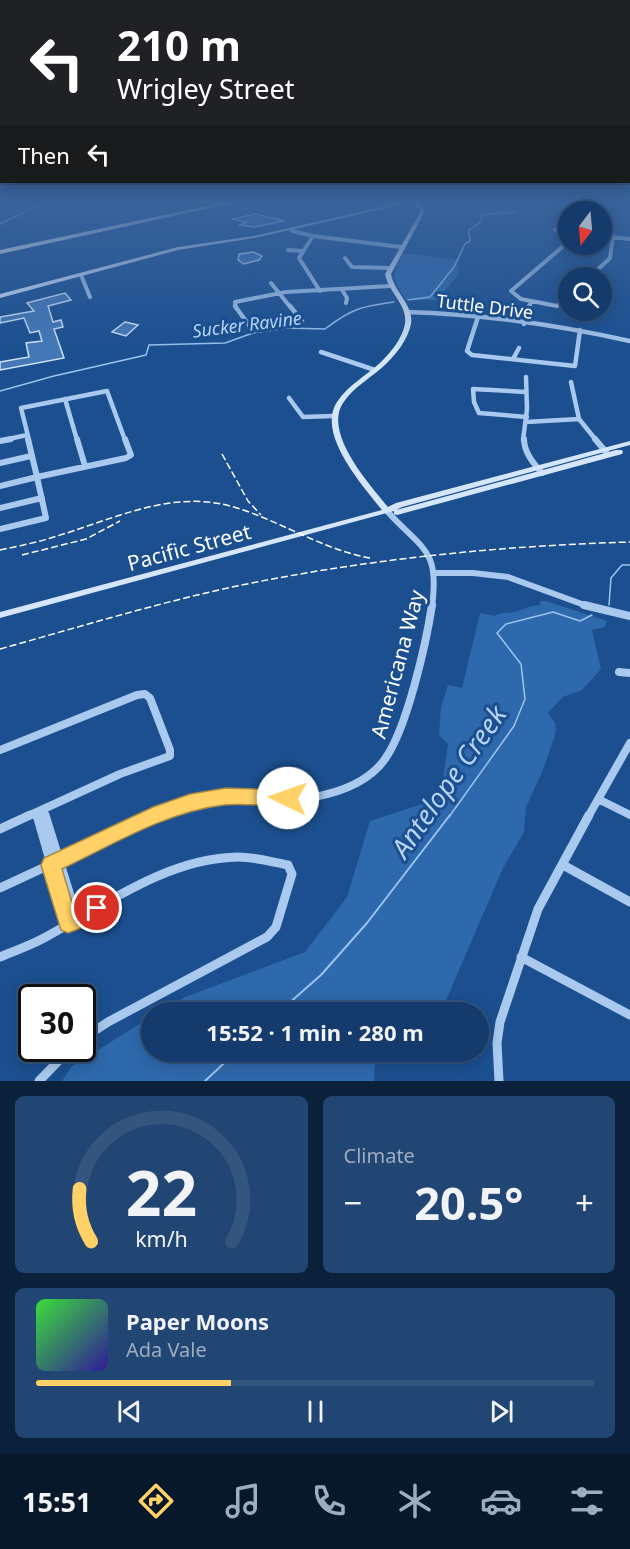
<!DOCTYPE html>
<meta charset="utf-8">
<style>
body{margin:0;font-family:"Noto Sans",sans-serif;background:#214673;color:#f1f3f6;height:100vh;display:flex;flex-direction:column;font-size:22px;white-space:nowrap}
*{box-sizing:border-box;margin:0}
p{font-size:20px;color:#9dadc1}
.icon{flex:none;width:33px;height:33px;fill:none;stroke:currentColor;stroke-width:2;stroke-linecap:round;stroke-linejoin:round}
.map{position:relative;height:1081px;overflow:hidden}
.side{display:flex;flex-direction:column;gap:15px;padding:15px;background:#0b203b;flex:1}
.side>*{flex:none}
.top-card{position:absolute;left:0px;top:0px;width:630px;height:183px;box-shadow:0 3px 15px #0003,0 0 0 2px #33557e;background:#202124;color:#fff;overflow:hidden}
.needle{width:39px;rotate:196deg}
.controls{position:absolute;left:558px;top:201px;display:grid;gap:12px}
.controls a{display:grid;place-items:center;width:54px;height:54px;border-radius:50%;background:#143b6b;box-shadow:0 3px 15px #0003,0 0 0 2px #33557e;font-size:30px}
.speed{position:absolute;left:18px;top:984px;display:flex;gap:12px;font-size:30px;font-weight:700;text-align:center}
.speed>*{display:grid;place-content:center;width:78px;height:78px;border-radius:50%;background:#143b6b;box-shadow:0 3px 15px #0003,0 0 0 2px #33557e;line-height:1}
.speed .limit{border:3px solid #111;border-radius:9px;background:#fff;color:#111}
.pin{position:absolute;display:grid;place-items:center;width:51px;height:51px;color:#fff;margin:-26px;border:3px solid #fff;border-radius:50%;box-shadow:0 2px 6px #0007}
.me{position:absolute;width:66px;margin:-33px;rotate:273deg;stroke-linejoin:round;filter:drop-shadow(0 0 4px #0008)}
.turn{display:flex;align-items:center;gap:21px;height:126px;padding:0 18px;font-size:27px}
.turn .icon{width:78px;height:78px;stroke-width:2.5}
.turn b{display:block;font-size:42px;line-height:51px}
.then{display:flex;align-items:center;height:57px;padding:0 18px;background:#0003;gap:12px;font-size:22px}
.big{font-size:45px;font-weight:700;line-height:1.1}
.side .tile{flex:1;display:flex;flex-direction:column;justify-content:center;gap:9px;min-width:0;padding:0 21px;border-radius:9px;background:#214673}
.side .dial{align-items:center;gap:0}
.dial svg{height:156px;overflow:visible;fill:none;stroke:#33557e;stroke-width:7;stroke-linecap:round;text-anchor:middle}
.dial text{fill:#f1f3f6;stroke:none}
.song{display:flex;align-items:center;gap:18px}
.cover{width:72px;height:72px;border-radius:9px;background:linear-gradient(135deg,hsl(120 70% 55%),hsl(250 70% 35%))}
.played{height:6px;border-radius:3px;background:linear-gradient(90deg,#ffd166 35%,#33557e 35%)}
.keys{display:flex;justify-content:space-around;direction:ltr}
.heat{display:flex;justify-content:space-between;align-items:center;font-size:33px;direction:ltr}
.side .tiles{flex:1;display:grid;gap:15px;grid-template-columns:1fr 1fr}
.tile:last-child{grid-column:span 2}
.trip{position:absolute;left:141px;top:1002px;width:348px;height:60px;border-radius:30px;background:#143b6b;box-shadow:0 3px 15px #0003,0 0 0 2px #33557e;font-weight:700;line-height:60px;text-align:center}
.tabs{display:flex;height:96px;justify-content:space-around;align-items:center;background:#08182b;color:#9dadc1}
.tabs .icon{width:42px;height:42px}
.tabs .selected{color:#ffd166}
.tabs b{font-size:27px;color:#f1f3f6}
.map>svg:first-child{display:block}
.green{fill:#2e69ad}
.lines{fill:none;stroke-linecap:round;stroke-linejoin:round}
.stream-far1{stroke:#9cc4f0;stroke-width:1.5}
.stream{stroke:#9cc4f0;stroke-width:2}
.building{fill:#4478b7;stroke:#cfe3fa;stroke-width:1.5}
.street-far4{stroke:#a9c9ee;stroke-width:4}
.street-far3{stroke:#a9c9ee;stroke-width:4.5}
.street-far2{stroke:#a9c9ee;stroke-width:6}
.street-far1{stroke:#a9c9ee;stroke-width:8}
.street{stroke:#a9c9ee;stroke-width:9}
.secondary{fill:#d6e6fa;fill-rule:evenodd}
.highway{fill:#fff;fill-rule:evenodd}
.rail{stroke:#fff;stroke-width:1.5;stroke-dasharray:7 3;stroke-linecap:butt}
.route{fill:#ffd166;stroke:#a68842;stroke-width:1.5}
.labels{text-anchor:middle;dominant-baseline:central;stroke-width:6;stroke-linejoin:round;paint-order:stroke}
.far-street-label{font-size:18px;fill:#fff;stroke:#1b4f8f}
.far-water-label{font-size:18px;font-style:italic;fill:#b5d3f5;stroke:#1b4f8f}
.street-label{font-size:21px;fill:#fff;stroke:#1b4f8f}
.near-water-label{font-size:27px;font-style:italic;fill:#b5d3f5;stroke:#1b4f8f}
</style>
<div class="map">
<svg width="630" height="1081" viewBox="0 0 630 1081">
<rect width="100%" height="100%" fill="#1b4f8f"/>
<path class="green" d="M403,253L459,260L458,275L437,300H406C392,278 391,277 403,253Z
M540,601H546L607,621L605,627L592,630L601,669L582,690L563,697L548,713L555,723L556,732L543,770L526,807L524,832L503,868L441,1012H159L185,997L305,952L347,897L370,821L425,803L442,786L448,744L439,735L441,707L448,685L462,688L480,613L495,616C502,611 506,614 515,612C524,609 530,606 540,605Z
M151,1017L152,1052H390L375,1065L374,1081H62L72,1066Z"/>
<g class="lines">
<path class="stream-far1" d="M0,224L45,202
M408,300L430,297L454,267L465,244L470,241L469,230L482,221L481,215L516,212L509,207L517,203L528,202
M0,391L54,376L146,355L149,345L225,343L253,333L287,328L325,329C351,309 362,306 394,302
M609,605L611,578L622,565H630
M449,817L514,726L525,699L521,664L497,633L506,624L553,612L580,621L592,615"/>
<path class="stream" d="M279,1012L321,975L367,923L450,815
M205,1081L236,1052"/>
</g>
<path class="building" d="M256,214L284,221L255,227L240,225L246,222L232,219Z
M253,252L262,256L259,260L244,264L238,260L239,254Z
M65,293L71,300L48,306L53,322L61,320L63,327L54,329L64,358L0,370V362L29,357L26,343L42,341L39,331L30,333L24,318L0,323V317L34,311L27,303Z
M125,322L138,325L126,336L112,332Z"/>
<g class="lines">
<path class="street-far4" d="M555,230L568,231
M292,231L313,236L401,247
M313,236L299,258L320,291
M602,236L630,239
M568,242L511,291L521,299L557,306L568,296
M288,250L302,251
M345,258L352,267L390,268
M81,275L90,297
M589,278L610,258L613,236
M271,283L291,308
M342,290L347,298L346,303
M236,308L235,302L286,292L390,286
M529,308L531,301"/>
<path class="street-far3" d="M235,306L251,328
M290,306L302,321
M407,312C482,314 557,325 630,341
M478,317L467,351L472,355L575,366L580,330
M524,324L529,306
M321,352L375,370
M513,359L519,348
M571,382L579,419L596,440
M526,392L473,389L474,402L479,413L527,417
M289,398L303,417L333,416
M65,399L77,440
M526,422L579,419
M4,440L27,435
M29,440L21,408L107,391L125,440
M523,440L527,409L526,377"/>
<path class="street-far2" d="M28,439L37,477
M77,439L85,466
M524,439C524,452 533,463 542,473
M595,439L606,452
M0,441L11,439
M0,463L31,456
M37,477L126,458L131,455L125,439
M0,486L37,477
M0,508L42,498
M387,511C422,550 440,548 432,607
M0,529L46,518L37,477
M435,573H473L508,577L590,607"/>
<path class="street-far1" d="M584,605L630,616
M619,672L630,673
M0,750L137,695L145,694L150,698L170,750V756L120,774L26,817
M289 799a12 12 0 1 1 24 0a12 12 0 1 1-24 0Z
M314,797C341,792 369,782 385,759C407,728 426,644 432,605
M598,799L630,815
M43,810L45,817
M36,813L37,817
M153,817C199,796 239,797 288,798
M588,817L630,743"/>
<path class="street" d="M37,815L68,923
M45,815L77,918
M0,829L30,815
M563,865L630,902
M0,888L157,815
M0,957C14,951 29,946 42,939C103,906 167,858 238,857C255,857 272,862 288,865L292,874L276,927L267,937L108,1022L82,1039
M521,957L630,1015
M39,1081L71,1048
M499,1081L497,1043L500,1022L538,909L589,815"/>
<path class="secondary" d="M404,202H418L424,210V213L391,274C394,292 414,305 411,324C408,339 397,353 387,363C373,377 354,386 343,403C323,433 370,485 388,507L396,503L630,441V445L402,507L396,510L616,450H622L623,452L622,454L397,515L394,514V511L0,618V612L382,510C363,486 316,434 337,402C348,385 366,376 381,362C391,352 402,339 405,324C408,305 388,292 385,274L420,213V210L413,202L254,238L178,250L0,298V294L178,247L254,236Z"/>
<path class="highway" d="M225,202H237L0,254V250Z"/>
<path class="rail" d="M222,454L248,501L261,515
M0,550C19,546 39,542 57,536C114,519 170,490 230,506C278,519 320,549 370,558
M22,555L86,539L120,521
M0,649C79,627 157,603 237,586C367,559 498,546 630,542"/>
</g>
<linearGradient id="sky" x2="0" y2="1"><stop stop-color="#0f2b4f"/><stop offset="0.57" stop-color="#39639b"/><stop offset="1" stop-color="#39639b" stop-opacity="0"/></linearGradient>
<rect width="630" height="353" fill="url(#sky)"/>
<path class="route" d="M226,788L288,790L295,792L297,798L295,804L288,807C267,806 245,803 224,805C166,812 114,844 62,869L74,909L97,898L104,901L107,908C102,921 81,928 68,933L61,930L41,865L44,858L153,807L190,794Z"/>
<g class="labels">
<g class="far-street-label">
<text transform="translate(485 306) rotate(7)">Tuttle Drive</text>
</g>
<g class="far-water-label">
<text transform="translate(247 324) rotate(-7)">Sucker Ravine</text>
</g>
<g class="street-label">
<text transform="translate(189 547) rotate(-15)">Pacific Street</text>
<text transform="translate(397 664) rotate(-75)">Americana Way</text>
</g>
<g class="near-water-label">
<text transform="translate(448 781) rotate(-55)">Antelope Creek</text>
</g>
</g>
</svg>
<div class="controls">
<a><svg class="needle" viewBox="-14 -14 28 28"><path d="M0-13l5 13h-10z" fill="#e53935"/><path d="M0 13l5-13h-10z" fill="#9dadc1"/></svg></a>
<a><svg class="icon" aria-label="search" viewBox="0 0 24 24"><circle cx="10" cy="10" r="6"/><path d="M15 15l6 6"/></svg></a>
</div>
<div class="speed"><div class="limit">30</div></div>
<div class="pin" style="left:97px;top:908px;background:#d93025"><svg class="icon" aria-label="arrive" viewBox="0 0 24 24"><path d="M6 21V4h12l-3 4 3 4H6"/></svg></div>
<svg class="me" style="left:288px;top:798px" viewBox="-20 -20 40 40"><circle r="19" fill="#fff"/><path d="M0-13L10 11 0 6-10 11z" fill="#ffd166"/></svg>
<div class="trip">15:52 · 1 min · 280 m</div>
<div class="top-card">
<div class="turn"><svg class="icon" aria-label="left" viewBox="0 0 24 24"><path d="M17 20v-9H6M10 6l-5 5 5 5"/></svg><div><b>210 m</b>Wrigley Street</div></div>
<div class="then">Then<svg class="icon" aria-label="left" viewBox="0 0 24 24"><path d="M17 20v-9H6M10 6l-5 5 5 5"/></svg></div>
</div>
</div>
<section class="side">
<div class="tiles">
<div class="tile dial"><svg viewBox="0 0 100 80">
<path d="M14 69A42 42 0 1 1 86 69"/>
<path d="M14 69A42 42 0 0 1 8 42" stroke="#ffd166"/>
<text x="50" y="56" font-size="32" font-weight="700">22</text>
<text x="50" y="72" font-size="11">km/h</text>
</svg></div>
<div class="tile"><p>Climate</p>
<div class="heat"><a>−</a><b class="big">20.5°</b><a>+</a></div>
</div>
<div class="tile">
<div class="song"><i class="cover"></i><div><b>Paper Moons</b><p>Ada Vale</p></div></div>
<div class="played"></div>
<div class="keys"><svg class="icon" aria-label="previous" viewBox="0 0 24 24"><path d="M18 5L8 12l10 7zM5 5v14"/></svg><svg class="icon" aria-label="pause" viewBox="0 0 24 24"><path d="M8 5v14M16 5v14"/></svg><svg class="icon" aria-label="next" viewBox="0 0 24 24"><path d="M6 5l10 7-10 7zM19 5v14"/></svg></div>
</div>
</div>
</section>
<nav class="tabs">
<b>15:51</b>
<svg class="icon selected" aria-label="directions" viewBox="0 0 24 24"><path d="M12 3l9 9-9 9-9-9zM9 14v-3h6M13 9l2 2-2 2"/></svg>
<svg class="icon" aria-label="music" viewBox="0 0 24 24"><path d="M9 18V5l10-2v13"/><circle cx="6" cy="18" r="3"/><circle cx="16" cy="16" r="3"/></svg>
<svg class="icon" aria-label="phone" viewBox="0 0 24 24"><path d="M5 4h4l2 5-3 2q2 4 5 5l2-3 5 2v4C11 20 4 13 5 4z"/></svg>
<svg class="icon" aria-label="climate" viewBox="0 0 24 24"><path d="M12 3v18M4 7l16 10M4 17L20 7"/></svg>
<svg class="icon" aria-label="car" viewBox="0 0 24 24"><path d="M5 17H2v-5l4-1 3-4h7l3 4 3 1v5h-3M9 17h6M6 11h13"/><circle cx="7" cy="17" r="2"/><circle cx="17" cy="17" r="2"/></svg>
<svg class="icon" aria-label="filters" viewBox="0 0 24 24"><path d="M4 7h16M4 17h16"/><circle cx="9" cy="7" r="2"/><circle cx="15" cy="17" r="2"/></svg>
</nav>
